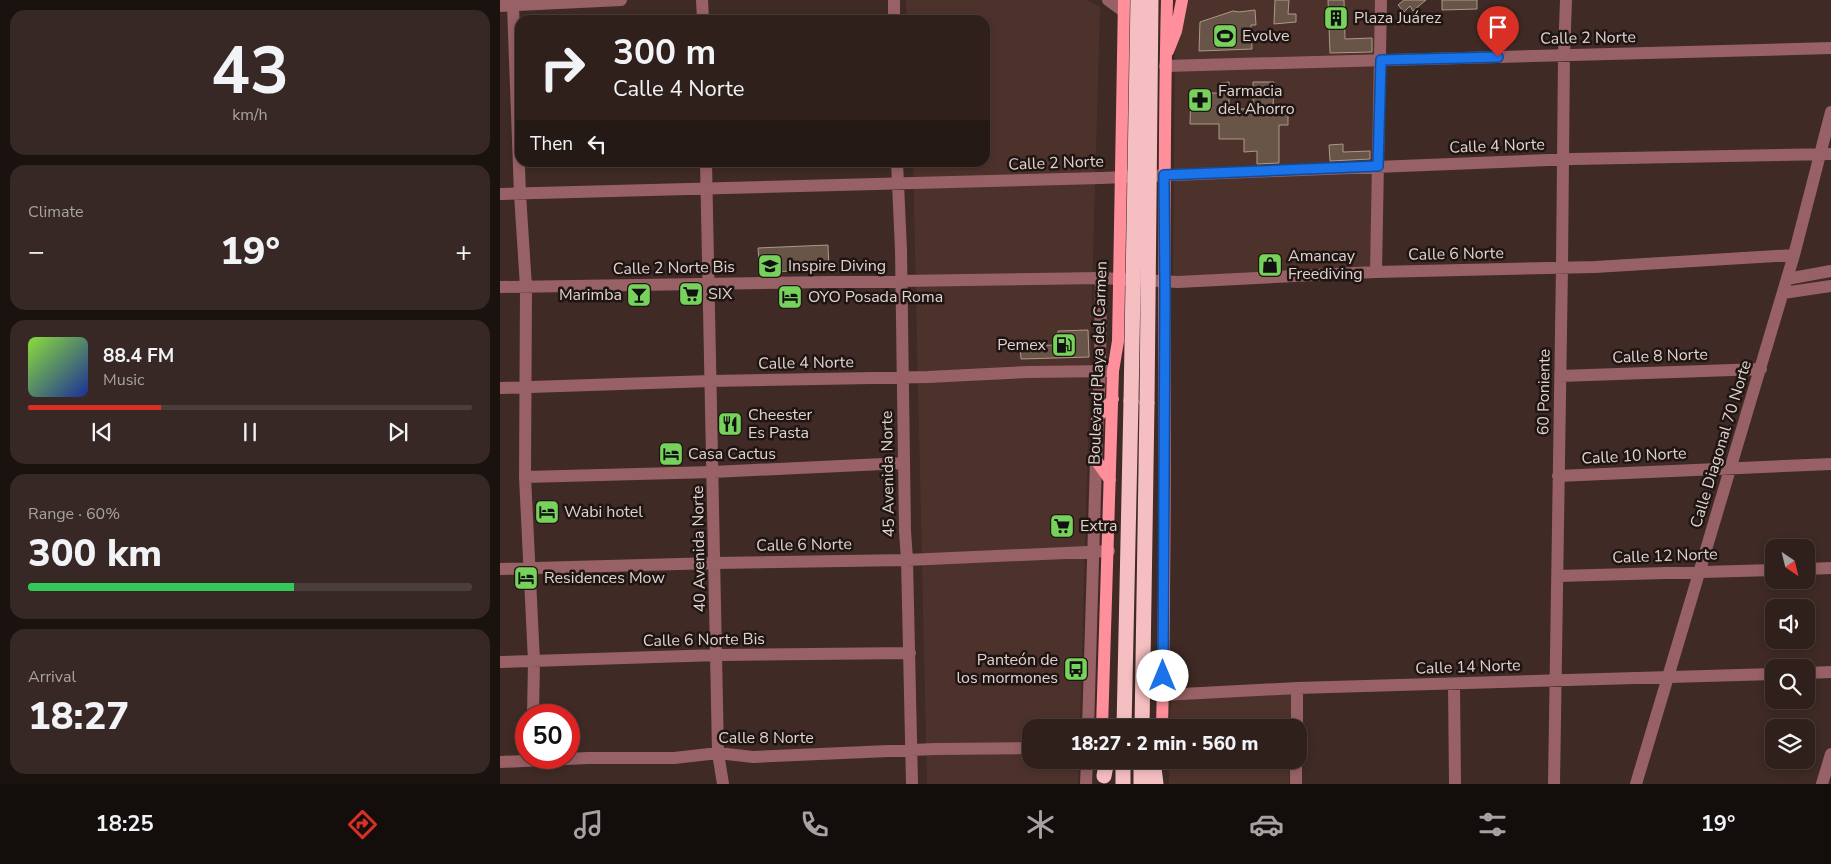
<!DOCTYPE html>
<meta charset="utf-8">
<style>
body{margin:0;font-family:"Nunito Sans",sans-serif;background:#372825;color:#f1f3f6;height:100vh;display:flex;flex-direction:column;font-size:19px;white-space:nowrap}
*{box-sizing:border-box;margin:0}
p{font-size:16px;color:#a7a3a3}
.icon{flex:none;width:28px;height:28px;fill:none;stroke:currentColor;stroke-width:2;stroke-linecap:round;stroke-linejoin:round}
.map{position:relative;flex:1;overflow:hidden}
.drawer{display:flex;flex-direction:column;gap:10px;padding:10px;background:#1a120f;width:500px}
.drawer>*{flex:none}
.hud{position:absolute;left:15px;top:15px;width:475px;height:152px;border-radius:15px;box-shadow:0 2px 8px #0003,0 0 0 1px #4a3e3b;background:#2f201c;color:#f1f3f6;overflow:hidden}
.needle{width:32px;rotate:145deg}
.buttons{position:absolute;left:1265px;top:539px;display:grid;gap:10px}
.buttons a{display:grid;place-items:center;width:50px;height:50px;border-radius:10px;background:#2f201c;box-shadow:0 2px 8px #0003,0 0 0 1px #4a3e3b;font-size:25px}
.speed{position:absolute;left:15px;top:704px;display:flex;gap:10px;font-size:25px;font-weight:700;text-align:center}
.speed>*{display:grid;place-content:center;width:65px;height:65px;border-radius:50%;background:#2f201c;box-shadow:0 2px 8px #0003,0 0 0 1px #4a3e3b;line-height:1}
.speed .limit{border:8px solid #d22;background:#fff;color:#111}
.pin{position:absolute;display:grid;place-items:center;width:42px;height:42px;color:#fff;margin:-51px -21px;border-radius:50% 50% 50% 0;rotate:-45deg;box-shadow:0 0 5px #0007}
.pin .icon{rotate:45deg}
.me{position:absolute;width:55px;margin:-28px;rotate:0deg;stroke-linejoin:round;filter:drop-shadow(0 0 4px #0008)}
.turn{display:flex;align-items:center;gap:18px;height:105px;padding:0 15px;font-size:22px}
.turn .icon{width:65px;height:65px;stroke-width:2.5}
.turn b{display:block;font-size:35px;line-height:42px}
.then{display:flex;align-items:center;height:48px;padding:0 15px;background:#0003;gap:10px;font-size:19px}
.big{font-size:38px;font-weight:800;line-height:1.1}
.drawer .tile{flex:1;display:flex;flex-direction:column;justify-content:center;gap:8px;min-width:0;padding:0 18px;border-radius:15px;background:#372825}
.drawer .dial{align-items:center;gap:0}
.dial b{font-size:65px;line-height:1}
.song{display:flex;align-items:center;gap:15px}
.cover{width:60px;height:60px;border-radius:8px;background:linear-gradient(135deg,hsl(90 70% 55%),hsl(230 70% 35%))}
.played{height:5px;border-radius:2px;background:linear-gradient(90deg,#d93025 30%,#4a3e3b 30%)}
.keys{display:flex;justify-content:space-around;direction:ltr}
.heat{display:flex;justify-content:space-between;align-items:center;font-size:28px;direction:ltr}
.charge{height:8px;border-radius:4px;background:linear-gradient(90deg,#34c759 60%,#4a3e3b 0)}
.trip{position:absolute;left:522px;top:719px;width:285px;height:50px;border-radius:15px;background:#2f201c;box-shadow:0 2px 8px #0003,0 0 0 1px #4a3e3b;font-weight:800;line-height:50px;text-align:center}
.dock{display:flex;height:80px;justify-content:space-around;align-items:center;background:#130d0b;color:#a7a3a3}
.dock .icon{width:35px;height:35px}
.dock .selected{color:#d93025}
.dock b{font-size:22px;color:#f1f3f6}
main{display:flex;flex:1;min-height:0}
.map>svg:first-child{display:block}
.built{fill:#4d322b}
.building{fill:#685548;stroke:#ad988a}
.lines{fill:none;stroke-linecap:round;stroke-linejoin:round}
.minor{stroke:#986166;stroke-width:12}
.major{stroke:#fe8f9b;stroke-width:12}
.highway{stroke:#f5bfc2;stroke-width:15}
.highway-bridge{stroke:#f5bfc2;stroke-width:15}
.route-casing{stroke:#114b97;stroke-width:12}
.route{stroke:#1a73e8;stroke-width:9}
.labels{text-anchor:middle;dominant-baseline:central;stroke-width:5;stroke-linejoin:round;paint-order:stroke}
.poi-label{font-size:16px;fill:#e0d2ce;stroke:#1f1513;text-anchor:start}
.street-label{font-size:16px;fill:#e0d2ce;stroke:#1f1513}
</style>
<main>
<section class="drawer">
<div class="tile dial"><b>43</b><p>km/h</p></div>
<div class="tile"><p>Climate</p>
<div class="heat"><a>−</a><b class="big">19°</b><a>+</a></div>
</div>
<div class="tile">
<div class="song"><i class="cover"></i><div><b>88.4 FM</b><p>Music</p></div></div>
<div class="played"></div>
<div class="keys"><svg class="icon" aria-label="previous" viewBox="0 0 24 24"><path d="M18 5L8 12l10 7zM5 5v14"/></svg><svg class="icon" aria-label="pause" viewBox="0 0 24 24"><path d="M8 5v14M16 5v14"/></svg><svg class="icon" aria-label="next" viewBox="0 0 24 24"><path d="M6 5l10 7-10 7zM19 5v14"/></svg></div>
</div>
<div class="tile"><p>Range · 60%</p><b class="big">300 km</b><div class="charge"></div></div>
<div class="tile"><p>Arrival</p><b class="big">18:27</b></div>
</section>
<div class="map">
<svg width="1331" height="784" viewBox="0 0 1331 784">
<rect width="100%" height="100%" fill="#3f2a25"/>
<path class="built" d="M406,0H587L600,7L580,727L531,728V760H579L578,784H427L413,163L485,162V20H407Z
M687,0H876L874,269L673,277L675,49Z
M792,688L791,727L670,728L671,694Z
M669,760H790L789,784H669Z"/>
<path class="building" d="M775,0H789L788,14H796V22L774,24Z
M828,0H844L845,39L872,38V52L830,53Z
M904,0H926L913,11L910,6L904,12L898,5Z
M942,0H977V9L942,10Z
M755,10L756,25H751L752,49L699,51L700,22L733,11L739,12Z
M729,82V109H753V82H774L773,108H788V125H779V163L757,164V151L744,152V139H719V124H690L691,93H720V83Z
M843,144V152L870,151V159L830,161L829,145Z
M328,245L329,270L260,272L258,248Z
M588,330L589,357L521,359L520,346L558,345V331Z"/>
<g class="lines">
<path class="minor" d="M14,0L13,6L20,194L26,287L25,477L34,661L33,715
M202,0L203,20
M394,0V20
M608,0L623,11
M0,6L121,0
M665,66L1331,48
M206,162L218,753L223,784
M397,162L401,250L405,531L407,560L412,784
M0,194L601,178L1073,159L1331,154
M876,272L881,0
M1287,279L1331,271
M0,287L601,278L678,282L876,272L1095,267L1294,255
M1283,293L1331,286
M1060,376L1261,369
M0,388L210,381L428,377L528,372L613,371
M1058,476L1331,464
M25,477L213,472L404,463
M0,569L215,563L407,560L609,551
M1306,569L1331,568
M1058,576L1274,570
M0,662L218,655L410,653
M1306,673L1331,672
M954,684L955,784
M663,695L797,688L1274,674
M588,728L596,460L600,370L601,278
M797,728V688
M0,762L88,758H174L218,753L253,757L435,749L531,748
M586,784L587,760
M796,784V760
M1054,784L1062,267L1064,55L1066,0
M1136,784L1294,255L1331,112
M1322,784L1331,754"/>
<path class="major" d="M668,51L676,31L682,0
M597,418L613,399
M596,460L610,480
M602,728L613,371L618,341L624,0
M662,728C668,485 661,242 667,0"/>
<path class="highway" d="M624,728L631,401
M642,728L647,403
M653,760L656,784
M604,776L607,760
M623,784V760
M641,784V760"/>
<path class="highway-bridge" d="M631,401L638,0
M647,403L651,0"/>
</g>
<g class="lines">
<defs>
<path id="route" d="M663,676L665,294L664,175L878,166L881,60L998,57"/>
</defs>
<use href="#route" class="route-casing"/>
<use href="#route" class="route"/>
</g>
<defs>
<symbol id="building-square" viewBox="-11 -11 22 22"><rect x="-9" y="-9" width="18" height="18" rx="4" fill="#76d25a" stroke="#1f1513"/><path d="M-4-6H4V6H1V3H-1V6H-4ZM-2.5-4.3h1.7v1.8h-1.7ZM.8-4.3h1.7v1.8H.8ZM-2.5-1h1.7V.8h-1.7ZM.8-1h1.7V.8H.8Z" fill="#111"/></symbol>
<symbol id="stadium-square" viewBox="-11 -11 22 22"><rect x="-9" y="-9" width="18" height="18" rx="4" fill="#76d25a" stroke="#1f1513"/><path d="M0-5a6.5 5 0 1 0 0 10a6.5 5 0 1 0 0-10ZM-3.5-1.8h7v3.6h-7Z" fill="#111"/></symbol>
<symbol id="pharmacy-square" viewBox="-11 -11 22 22"><rect x="-9" y="-9" width="18" height="18" rx="4" fill="#76d25a" stroke="#1f1513"/><path d="M-2-6h4v4h4v4h-4v4h-4v-4h-4v-4h4Z" fill="#111"/></symbol>
<symbol id="shop-square" viewBox="-11 -11 22 22"><rect x="-9" y="-9" width="18" height="18" rx="4" fill="#76d25a" stroke="#1f1513"/><path d="M-5-2.5h2.3a2.7 3.5 0 0 1 5.4 0H5L5.5 6h-11ZM-1.5-2.5h3a1.5 2.3 0 0 0-3 0Z" fill="#111"/></symbol>
<symbol id="school-square" viewBox="-11 -11 22 22"><rect x="-9" y="-9" width="18" height="18" rx="4" fill="#76d25a" stroke="#1f1513"/><path d="M0-5L7-2L0 1L-7-2ZM-4 1L0 2.5L4 1V4Q0 6-4 4Z" fill="#111"/></symbol>
<symbol id="supermarket-square" viewBox="-11 -11 22 22"><rect x="-9" y="-9" width="18" height="18" rx="4" fill="#76d25a" stroke="#1f1513"/><path d="M-6-5.5h2.5l.6 2H6L4.5 2H-2.5L-4.4-4H-6ZM-1.5 3.2a1.3 1.3 0 1 0 .1 0ZM3 3.2a1.3 1.3 0 1 0 .1 0Z" fill="#111"/></symbol>
<symbol id="bar-square" viewBox="-11 -11 22 22"><rect x="-9" y="-9" width="18" height="18" rx="4" fill="#76d25a" stroke="#1f1513"/><path d="M-6-5H6L.8 .8V4.5H3.5V6h-7V4.5H-.8V.8Z" fill="#111"/></symbol>
<symbol id="hotel-square" viewBox="-11 -11 22 22"><rect x="-9" y="-9" width="18" height="18" rx="4" fill="#76d25a" stroke="#1f1513"/><path d="M-6-4.5h1.5V1H6V5H4.5V3h-9V5H-6ZM-4 0a1.8 1.8 0 1 1 3.6 0ZM.5 0V-2.5h3Q6-2.5 6 0Z" fill="#111"/></symbol>
<symbol id="fuel-square" viewBox="-11 -11 22 22"><rect x="-9" y="-9" width="18" height="18" rx="4" fill="#76d25a" stroke="#1f1513"/><path d="M-5.5-6h7V0h2V4h1.3V-2.5L3-4.5l.8-.8L6-3V5H2.5V1h-1V6h-7ZM-4.2-4.7v3.2H.2V-4.7Z" fill="#111"/></symbol>
<symbol id="restaurant-square" viewBox="-11 -11 22 22"><rect x="-9" y="-9" width="18" height="18" rx="4" fill="#76d25a" stroke="#1f1513"/><path d="M-5-6h1v4h1v-4h1v4h1v-4h1v5L-1.5 .5V6h-2V.5L-5-1ZM5-6V6H3V1.5H1.5Q1.5-4 5-6Z" fill="#111"/></symbol>
<symbol id="bus-square" viewBox="-11 -11 22 22"><rect x="-9" y="-9" width="18" height="18" rx="4" fill="#76d25a" stroke="#1f1513"/><path d="M-5-6H5V4H4V6H2V4H-2V6H-4V4H-5ZM-3.5-4V0h7V-4ZM-3.5 1.2v1.5H-2V1.2ZM2 1.2v1.5H3.5V1.2Z" fill="#111"/></symbol>
</defs>
<g fill-rule="evenodd">
<use href="#building-square" x="822" y="4" width="28" height="28"/>
<use href="#stadium-square" x="711" y="22" width="28" height="28"/>
<use href="#pharmacy-square" x="686" y="86" width="28" height="28"/>
<use href="#shop-square" x="756" y="251" width="28" height="28"/>
<use href="#school-square" x="256" y="252" width="28" height="28"/>
<use href="#supermarket-square" x="177" y="280" width="28" height="28"/>
<use href="#bar-square" x="125" y="281" width="28" height="28"/>
<use href="#hotel-square" x="276" y="283" width="28" height="28"/>
<use href="#fuel-square" x="550" y="331" width="28" height="28"/>
<use href="#restaurant-square" x="216" y="410" width="28" height="28"/>
<use href="#hotel-square" x="157" y="440" width="28" height="28"/>
<use href="#hotel-square" x="33" y="498" width="28" height="28"/>
<use href="#supermarket-square" x="548" y="512" width="28" height="28"/>
<use href="#hotel-square" x="12" y="564" width="28" height="28"/>
<use href="#bus-square" x="562" y="655" width="28" height="28"/>
</g>
<g class="labels">
<g class="poi-label">
<text x="854" y="18">Plaza Juárez</text>
<text x="742" y="36">Evolve</text>
<text x="718" y="91">Farmacia<tspan x="718" dy="18">del Ahorro</tspan></text>
<text x="788" y="256">Amancay<tspan x="788" dy="18">Freediving</tspan></text>
<text x="288" y="266">Inspire Diving</text>
<text x="208" y="294">SIX</text>
<text x="122" y="295" text-anchor="end">Marimba</text>
<text x="308" y="297">OYO Posada Roma</text>
<text x="546" y="345" text-anchor="end">Pemex</text>
<text x="248" y="415">Cheester<tspan x="248" dy="18">Es Pasta</tspan></text>
<text x="188" y="454">Casa Cactus</text>
<text x="64" y="512">Wabi hotel</text>
<text x="580" y="526">Extra</text>
<text x="44" y="578">Residences Mow</text>
<text x="558" y="660" text-anchor="end">Panteón de<tspan x="558" dy="18">los mormones</tspan></text>
</g>
<g class="street-label">
<text transform="translate(1088 38) rotate(-1)">Calle 2 Norte</text>
<text transform="translate(997 146) rotate(-2)">Calle 4 Norte</text>
<text transform="translate(556 163) rotate(-2)">Calle 2 Norte</text>
<text transform="translate(956 254) rotate(-1)">Calle 6 Norte</text>
<text transform="translate(174 268) rotate(-1)">Calle 2 Norte Bis</text>
<text transform="translate(1160 356) rotate(-2)">Calle 8 Norte</text>
<text transform="translate(306 363) rotate(-1)">Calle 4 Norte</text>
<text transform="translate(598 363) rotate(-88)">Boulevard Playa del Carmen</text>
<text transform="translate(1044 392) rotate(-89)">60 Poniente</text>
<text transform="translate(1221 444) rotate(-73)">Calle Diagonal 70 Norte</text>
<text transform="translate(1134 456) rotate(-3)">Calle 10 Norte</text>
<text transform="translate(388 474) rotate(-91)">45 Avenida Norte</text>
<text transform="translate(304 545) rotate(-1)">Calle 6 Norte</text>
<text transform="translate(199 549) rotate(-91)">40 Avenida Norte</text>
<text transform="translate(1165 556) rotate(-2)">Calle 12 Norte</text>
<text transform="translate(204 640) rotate(-1)">Calle 6 Norte Bis</text>
<text transform="translate(968 667) rotate(-2)">Calle 14 Norte</text>
<text x="266" y="738">Calle 8 Norte</text>
</g>
</g>
</svg>
<div class="buttons">
<a><svg class="needle" viewBox="-14 -14 28 28"><path d="M0-13l5 13h-10z" fill="#e53935"/><path d="M0 13l5-13h-10z" fill="#a7a3a3"/></svg></a>
<a><svg class="icon" aria-label="sound" viewBox="0 0 24 24"><path d="M4 9h4l5-4v14l-5-4H4zM17 9q2 3 0 6"/></svg></a>
<a><svg class="icon" aria-label="search" viewBox="0 0 24 24"><circle cx="10" cy="10" r="6"/><path d="M15 15l6 6"/></svg></a>
<a><svg class="icon" aria-label="layers" viewBox="0 0 24 24"><path d="M12 4l9 5-9 5-9-5zM3 14l9 5 9-5"/></svg></a>
</div>
<div class="speed"><div class="limit">50</div></div>
<div class="pin" style="left:998px;top:57px;background:#d93025"><svg class="icon" aria-label="arrive" viewBox="0 0 24 24"><path d="M6 21V4h12l-3 4 3 4H6"/></svg></div>
<svg class="me" style="left:663px;top:676px" viewBox="-20 -20 40 40"><circle r="19" fill="#fff"/><path d="M0-13L10 11 0 6-10 11z" fill="#1a73e8"/></svg>
<div class="trip">18:27 · 2 min · 560 m</div>
<div class="hud">
<div class="turn"><svg class="icon" aria-label="right" viewBox="0 0 24 24"><path d="M7 20v-9h11M14 6l5 5-5 5"/></svg><div><b>300 m</b>Calle 4 Norte</div></div>
<div class="then">Then<svg class="icon" aria-label="left" viewBox="0 0 24 24"><path d="M17 20v-9H6M10 6l-5 5 5 5"/></svg></div>
</div>
</div>
</main>
<nav class="dock">
<b>18:25</b>
<svg class="icon selected" aria-label="directions" viewBox="0 0 24 24"><path d="M12 3l9 9-9 9-9-9zM9 14v-3h6M13 9l2 2-2 2"/></svg>
<svg class="icon" aria-label="music" viewBox="0 0 24 24"><path d="M9 18V5l10-2v13"/><circle cx="6" cy="18" r="3"/><circle cx="16" cy="16" r="3"/></svg>
<svg class="icon" aria-label="phone" viewBox="0 0 24 24"><path d="M5 4h4l2 5-3 2q2 4 5 5l2-3 5 2v4C11 20 4 13 5 4z"/></svg>
<svg class="icon" aria-label="climate" viewBox="0 0 24 24"><path d="M12 3v18M4 7l16 10M4 17L20 7"/></svg>
<svg class="icon" aria-label="car" viewBox="0 0 24 24"><path d="M5 17H2v-5l4-1 3-4h7l3 4 3 1v5h-3M9 17h6M6 11h13"/><circle cx="7" cy="17" r="2"/><circle cx="17" cy="17" r="2"/></svg>
<svg class="icon" aria-label="filters" viewBox="0 0 24 24"><path d="M4 7h16M4 17h16"/><circle cx="9" cy="7" r="2"/><circle cx="15" cy="17" r="2"/></svg>
<b>19°</b>
</nav>
